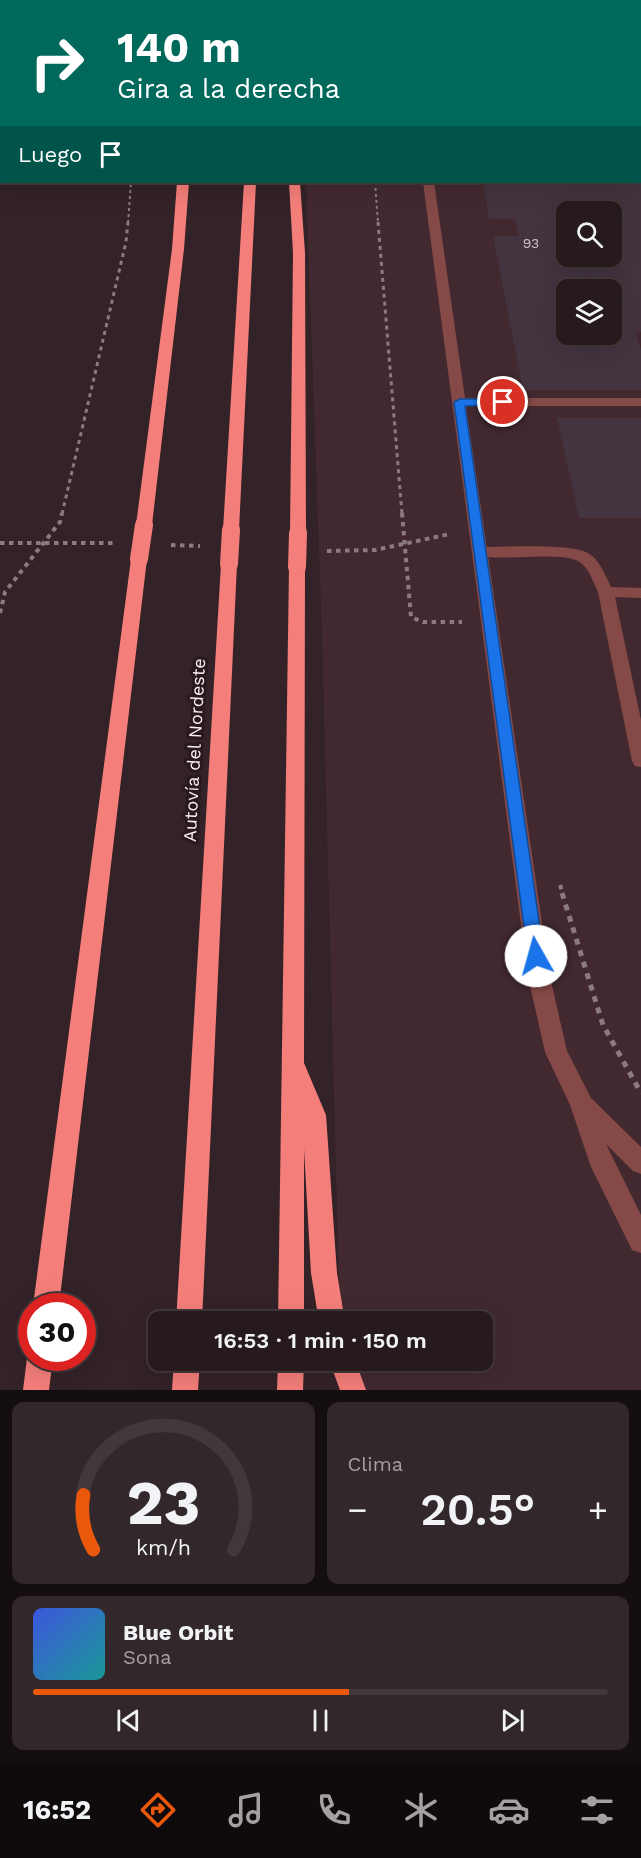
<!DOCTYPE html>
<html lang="es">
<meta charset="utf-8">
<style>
body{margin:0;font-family:"Work Sans",sans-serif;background:#32272a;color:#f1f3f6;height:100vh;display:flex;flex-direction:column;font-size:22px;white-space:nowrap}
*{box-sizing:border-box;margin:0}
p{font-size:20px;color:#a4a1a4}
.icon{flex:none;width:33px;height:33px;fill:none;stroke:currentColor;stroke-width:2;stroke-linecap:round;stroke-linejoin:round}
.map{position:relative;height:1390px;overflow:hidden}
.sheet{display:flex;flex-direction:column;gap:12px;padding:12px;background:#150e10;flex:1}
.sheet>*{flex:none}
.banner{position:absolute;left:0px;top:0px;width:642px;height:183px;box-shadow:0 6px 24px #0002,0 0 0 2px #42383b;background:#00695c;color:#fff;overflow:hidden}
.fabs{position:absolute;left:556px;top:201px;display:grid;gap:12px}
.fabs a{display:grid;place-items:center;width:66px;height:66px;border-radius:12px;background:#261a1d;box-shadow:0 6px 24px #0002,0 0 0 2px #42383b;font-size:30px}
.speed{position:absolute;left:18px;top:1293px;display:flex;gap:12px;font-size:30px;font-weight:700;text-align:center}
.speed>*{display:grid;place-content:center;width:78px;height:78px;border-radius:50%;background:#261a1d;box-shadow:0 6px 24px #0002,0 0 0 2px #42383b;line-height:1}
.speed .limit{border:9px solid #d22;background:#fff;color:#111}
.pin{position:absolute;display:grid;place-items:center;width:51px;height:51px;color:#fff;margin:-26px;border:3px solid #fff;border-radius:50%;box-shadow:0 2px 6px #0007}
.me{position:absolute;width:66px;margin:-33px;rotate:353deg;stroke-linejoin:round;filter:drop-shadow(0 0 4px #0008)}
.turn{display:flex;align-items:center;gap:21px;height:126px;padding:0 18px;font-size:27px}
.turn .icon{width:78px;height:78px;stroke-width:2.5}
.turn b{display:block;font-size:42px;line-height:51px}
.then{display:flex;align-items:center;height:57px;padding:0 18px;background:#0003;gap:12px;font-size:22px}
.big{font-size:45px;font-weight:600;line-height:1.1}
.sheet .card{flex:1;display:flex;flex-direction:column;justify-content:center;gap:9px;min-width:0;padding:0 21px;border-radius:12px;background:#32272a}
.sheet .dial{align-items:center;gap:0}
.dial svg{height:156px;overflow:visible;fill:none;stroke:#42383b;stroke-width:7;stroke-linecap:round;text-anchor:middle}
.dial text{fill:#f1f3f6;stroke:none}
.song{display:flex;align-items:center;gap:18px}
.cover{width:72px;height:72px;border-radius:9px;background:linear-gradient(135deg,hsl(230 70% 55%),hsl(180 70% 35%))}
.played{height:6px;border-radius:3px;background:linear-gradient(90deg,#ea580c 55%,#42383b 55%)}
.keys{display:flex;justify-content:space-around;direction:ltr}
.heat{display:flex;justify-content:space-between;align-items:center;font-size:33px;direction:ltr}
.sheet .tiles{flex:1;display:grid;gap:12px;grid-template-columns:1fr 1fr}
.card:last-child{grid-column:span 2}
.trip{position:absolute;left:148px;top:1311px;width:345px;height:60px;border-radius:12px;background:#261a1d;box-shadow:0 6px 24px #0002,0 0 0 2px #42383b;font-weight:600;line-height:60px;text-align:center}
.menu{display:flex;height:96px;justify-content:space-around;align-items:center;background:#0f0a0c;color:#a4a1a4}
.menu .icon{width:42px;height:42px}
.menu .selected{color:#ea580c}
.menu b{font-size:27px;color:#f1f3f6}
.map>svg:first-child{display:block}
.built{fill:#422930;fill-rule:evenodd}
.building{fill:#43343f;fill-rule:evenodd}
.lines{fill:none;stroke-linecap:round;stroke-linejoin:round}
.path-far3{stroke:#8b7b80;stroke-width:2;stroke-dasharray:3 3;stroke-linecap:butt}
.path-far2{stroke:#8b7b80;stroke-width:3;stroke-dasharray:4 4;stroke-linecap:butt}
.path-far1{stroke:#8b7b80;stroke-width:4;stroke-dasharray:4.5 4.5;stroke-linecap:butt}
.path{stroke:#8b7b80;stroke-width:5;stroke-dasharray:6 6;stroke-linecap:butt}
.lane{fill:#854947;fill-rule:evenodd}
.street{fill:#854947;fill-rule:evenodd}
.highway{fill:#f47e7a;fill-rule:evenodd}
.highway-bridge{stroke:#f47e7a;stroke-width:18}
.route{fill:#1a73e8;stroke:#114b97;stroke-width:1.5}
.labels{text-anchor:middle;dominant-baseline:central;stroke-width:6;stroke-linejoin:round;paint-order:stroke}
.far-number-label{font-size:14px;fill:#ccbfc4}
.street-label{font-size:18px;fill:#faedf0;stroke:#29181d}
</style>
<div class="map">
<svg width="641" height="1390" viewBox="0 0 641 1390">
<rect width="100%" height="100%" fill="#332227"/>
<path class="built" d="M285,0H641V1390H342L341,1361L483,1360V1322L340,1321L322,634L306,182H640V2ZM567,212H612V256H567ZM567,290H612V334H567Z"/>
<path class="building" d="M483,182H641V332H636L641,350V390H523L493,236H519L515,219H489ZM567,212H612V256H567ZM567,290H612V334H567Z
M557,418H641V518H579Z"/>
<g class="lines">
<path class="path-far3" d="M375,182L378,223
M128,223L131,182"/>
<path class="path-far2" d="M378,222L402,514
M62,514L126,242L128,222"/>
<path class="path-far1" d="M402,513L411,617L423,622H462
M0,543H113
M171,545L200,546
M327,551L375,550L450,534
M0,613L5,592L60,522L62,513
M560,885L563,894"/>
<path class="path" d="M562,893L603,1025L641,1093"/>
<path class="lane" d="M481,547C503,547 571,543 588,553C600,560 605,575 611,587L641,588V598L615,597L641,720V767L635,766L632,761L598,592C593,582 589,567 578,561C559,551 500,562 476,555L474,552L476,549Z"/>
<path class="street" d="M388,0H398V2H389Z
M635,0H641V5L640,2Z
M640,23H641V29H640Z
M423,182H434L465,398H641V406H466L550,977L567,1051L591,1098L641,1147V1174L633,1171L606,1144L641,1215V1253L632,1250L591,1167L570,1105L545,1052L528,977Z"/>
<path class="highway" d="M191,0H201V2H191Z
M250,0H260V2H250Z
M266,0H276V2H267Z
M177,182H189L184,249L152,525L144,530L136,525L172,249Z
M244,182H256L239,530L231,535L223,530Z
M289,182H300L305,253L306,533L298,538L290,533L293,253Z
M139,554L145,555L147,559L59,1306H33L131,559L133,555Z
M229,559L235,560L237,564L202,1322H176L221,564L223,560Z
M297,562L303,563L305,567L304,1063L326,1115L337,1273L345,1322H319L311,1273L304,1149V1322H278L289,567L291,563Z
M32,1348V1358H53L49,1390H23L27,1358Z
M174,1360H200L198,1390H172Z
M278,1360H304L303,1390H277Z
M329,1360H355L366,1390H340Z"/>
<path class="highway-bridge" d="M139,559L144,525
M229,564L231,530
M297,567L298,533"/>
</g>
<path class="route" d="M460,399H503L509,402L503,405L465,406L544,956L542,960L536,962L531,960L528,956L454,402Z"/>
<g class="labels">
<g class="far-number-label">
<text x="531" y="243">93</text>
</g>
<g class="street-label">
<text transform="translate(194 750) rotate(-87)">Autovía del Nordeste</text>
</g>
</g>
</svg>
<div class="fabs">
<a><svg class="icon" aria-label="search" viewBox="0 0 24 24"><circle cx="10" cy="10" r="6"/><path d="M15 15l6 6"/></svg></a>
<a><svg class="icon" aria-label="layers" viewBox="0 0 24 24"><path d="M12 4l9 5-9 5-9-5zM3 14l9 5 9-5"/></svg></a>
</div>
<div class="speed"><div class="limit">30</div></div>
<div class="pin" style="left:503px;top:402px;background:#d93025"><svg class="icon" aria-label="arrive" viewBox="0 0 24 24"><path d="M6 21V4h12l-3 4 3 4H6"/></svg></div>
<svg class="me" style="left:536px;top:956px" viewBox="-20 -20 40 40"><circle r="19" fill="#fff"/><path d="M0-13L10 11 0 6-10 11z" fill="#1a73e8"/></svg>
<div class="trip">16:53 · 1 min · 150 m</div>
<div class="banner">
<div class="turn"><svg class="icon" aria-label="right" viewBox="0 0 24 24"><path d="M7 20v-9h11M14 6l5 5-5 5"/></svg><div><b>140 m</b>Gira a la derecha</div></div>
<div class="then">Luego<svg class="icon" aria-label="arrive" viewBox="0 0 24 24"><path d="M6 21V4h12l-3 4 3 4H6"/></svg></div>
</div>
</div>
<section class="sheet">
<div class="tiles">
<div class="card dial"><svg viewBox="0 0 100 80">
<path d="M14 69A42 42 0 1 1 86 69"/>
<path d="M14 69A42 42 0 0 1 9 41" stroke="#ea580c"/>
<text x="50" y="56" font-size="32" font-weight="700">23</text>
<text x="50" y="72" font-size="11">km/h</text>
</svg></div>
<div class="card"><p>Clima</p>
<div class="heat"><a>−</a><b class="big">20.5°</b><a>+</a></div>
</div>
<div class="card">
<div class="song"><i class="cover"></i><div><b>Blue Orbit</b><p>Sona</p></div></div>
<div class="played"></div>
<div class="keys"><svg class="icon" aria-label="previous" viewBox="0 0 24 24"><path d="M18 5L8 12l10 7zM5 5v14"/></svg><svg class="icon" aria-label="pause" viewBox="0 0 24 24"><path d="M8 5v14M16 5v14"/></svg><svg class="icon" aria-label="next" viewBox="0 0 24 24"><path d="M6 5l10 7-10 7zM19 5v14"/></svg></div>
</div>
</div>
</section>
<nav class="menu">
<b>16:52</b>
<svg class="icon selected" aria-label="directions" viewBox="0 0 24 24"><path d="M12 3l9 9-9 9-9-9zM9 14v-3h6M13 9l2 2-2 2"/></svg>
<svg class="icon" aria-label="music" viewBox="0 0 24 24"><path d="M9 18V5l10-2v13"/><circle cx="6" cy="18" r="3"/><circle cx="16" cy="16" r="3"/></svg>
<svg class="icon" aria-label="phone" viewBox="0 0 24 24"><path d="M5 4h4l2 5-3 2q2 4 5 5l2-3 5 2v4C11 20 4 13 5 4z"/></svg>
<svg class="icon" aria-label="climate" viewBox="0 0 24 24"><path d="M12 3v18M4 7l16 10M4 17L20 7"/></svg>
<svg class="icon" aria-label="car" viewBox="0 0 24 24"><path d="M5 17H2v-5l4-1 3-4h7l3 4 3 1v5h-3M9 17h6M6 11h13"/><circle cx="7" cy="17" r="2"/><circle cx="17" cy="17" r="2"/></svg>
<svg class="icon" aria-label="filters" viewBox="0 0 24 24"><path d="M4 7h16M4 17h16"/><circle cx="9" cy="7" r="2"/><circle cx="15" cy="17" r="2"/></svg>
</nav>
